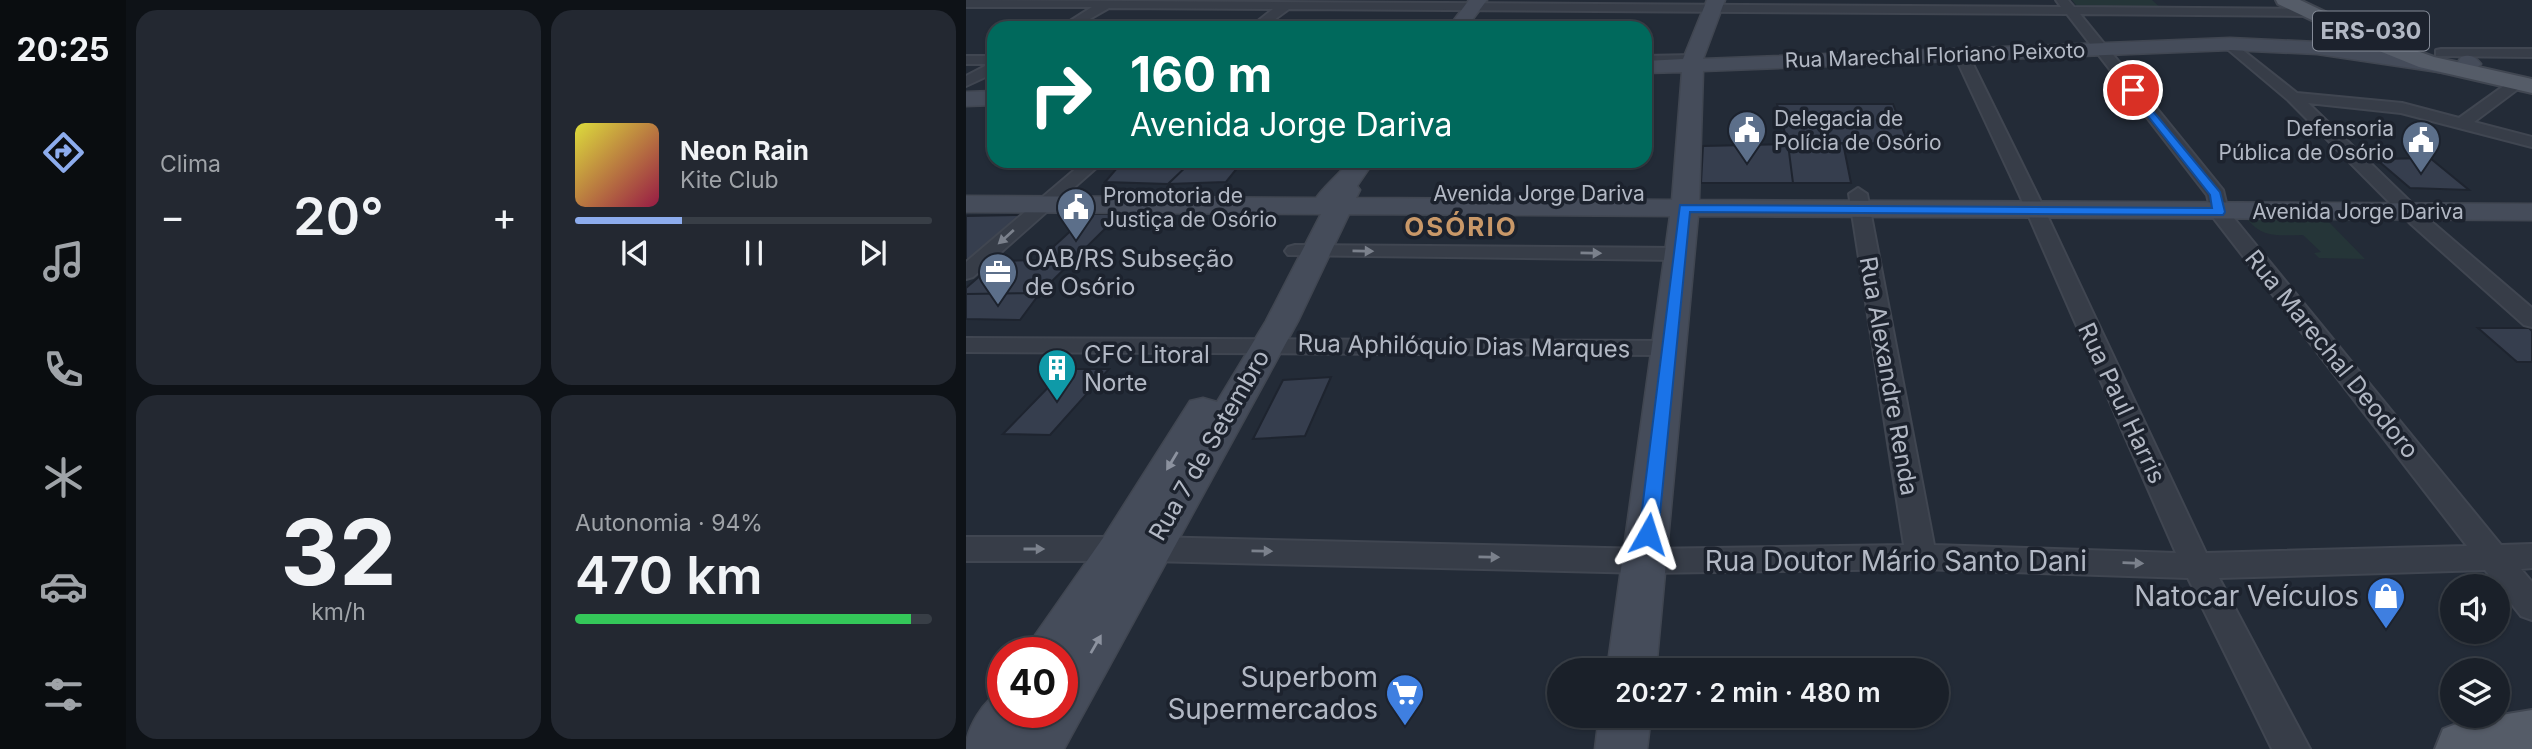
<!DOCTYPE html>
<html lang="pt">
<meta charset="utf-8">
<style>
body{margin:0;font-family:Inter,sans-serif;background:#232831;color:#f1f3f6;height:100vh;display:flex;flex-direction:column;font-size:26px;white-space:nowrap}
*{box-sizing:border-box;margin:0}
p{font-size:23px;color:#9fa3a8}
.icon{flex:none;width:38px;height:38px;fill:none;stroke:currentColor;stroke-width:2;stroke-linecap:round;stroke-linejoin:round}
.map{position:relative;flex:1;overflow:hidden}
.drawer{display:flex;flex-direction:column;gap:10px;padding:10px;background:#0e1217;width:840px}
.drawer>*{flex:none}
.guide{position:absolute;left:21px;top:21px;width:665px;height:147px;border-radius:21px;box-shadow:0 2px 5px #0004,0 0 0 2px #383e46;background:#00695c;color:#fff;overflow:hidden}
.tools{position:absolute;left:1474px;top:574px;display:grid;gap:14px}
.tools a{display:grid;place-items:center;width:70px;height:70px;border-radius:50%;background:#1a2029;box-shadow:0 2px 5px #0004,0 0 0 2px #383e46;font-size:35px}
.speed{position:absolute;left:21px;top:637px;display:flex;gap:14px;font-size:35px;font-weight:700;text-align:center}
.speed>*{display:grid;place-content:center;width:91px;height:91px;border-radius:50%;background:#1a2029;box-shadow:0 2px 5px #0004,0 0 0 2px #383e46;line-height:1}
.speed .limit{border:10px solid #d22;background:#fff;color:#111}
.pin{position:absolute;display:grid;place-items:center;width:60px;height:60px;color:#fff;margin:-30px;border:4px solid #fff;border-radius:50%;box-shadow:0 2px 7px #0007}
.me{position:absolute;width:77px;margin:-38px;rotate:6deg;stroke-linejoin:round;filter:drop-shadow(0 0 5px #0008)}
.turn{display:flex;align-items:center;gap:24px;height:147px;padding:0 28px;font-size:32px}
.turn .icon{width:91px;height:91px;stroke-width:2.5}
.turn b{display:block;font-size:49px;line-height:60px}
.big{font-size:52px;font-weight:600;line-height:1.1}
.drawer .widget{flex:1;display:flex;flex-direction:column;justify-content:center;gap:10px;min-width:0;padding:0 24px;border-radius:21px;background:#232831}
.drawer .dial{align-items:center;gap:0}
.dial b{font-size:91px;line-height:1}
.song{display:flex;align-items:center;gap:21px}
.cover{width:84px;height:84px;border-radius:10px;background:linear-gradient(135deg,hsl(60 70% 55%),hsl(340 70% 35%))}
.played{height:7px;border-radius:4px;background:linear-gradient(90deg,#8daced 30%,#383e46 30%)}
.keys{display:flex;justify-content:space-around;direction:ltr}
.heat{display:flex;justify-content:space-between;align-items:center;font-size:38px;direction:ltr}
.charge{height:10px;border-radius:5px;background:linear-gradient(90deg,#34c759 94%,#383e46 0)}
.drawer .tiles{flex:1;display:grid;gap:10px;grid-template-columns:repeat(2,1fr)}
.trip{position:absolute;left:581px;top:658px;width:402px;height:70px;border-radius:35px;background:#1a2029;box-shadow:0 2px 5px #0004,0 0 0 2px #383e46;font-weight:600;line-height:70px;text-align:center}
main{display:flex;flex:1;min-height:0}
.tab-bar{display:flex;flex-direction:column;width:126px;justify-content:space-around;align-items:center;background:#0a0d10;color:#9fa3a8}
.tab-bar .icon{width:49px;height:49px}
.tab-bar .active{color:#8daced}
.tab-bar b{font-size:32px;color:#f1f3f6}
.map>svg:first-child{display:block}
.green{fill:#253538}
.building{fill:#363e4e;stroke:#1e242f;stroke-width:2}
.lines{fill:none;stroke-linecap:round;stroke-linejoin:round}
.street-casing{stroke:#404651;stroke-width:4}
.secondary-casing{stroke:#404651;stroke-width:3}
.primary-casing{stroke:#404651;stroke-width:4}
.street{fill:#373d48;fill-rule:evenodd}
.secondary{fill:#454c5a;fill-rule:evenodd}
.primary{fill:#555c68;fill-rule:evenodd}
.oneway{fill:#7b818c}
.oneway2{fill:#8c929f}
.route{fill:#1a73e8;stroke:#114b97;stroke-width:2}
.labels{text-anchor:middle;dominant-baseline:central;stroke-width:7;stroke-linejoin:round;paint-order:stroke}
.far-street-label{font-size:21px;fill:#b2b8c4;stroke:#1c222d}
.far-poi-label{font-size:21px;fill:#b2b8c4;stroke:#1c222d;text-anchor:start}
.shield{fill:#1c222d;stroke:#858b97;stroke-width:2}
.shield-label{font-size:23px;font-weight:bold;fill:#b2b8c4}
.poi-label{font-size:24px;fill:#b2b8c4;stroke:#1c222d;text-anchor:start}
.street-label{font-size:24px;fill:#b2b8c4;stroke:#1c222d}
.far-district-label{font-size:26px;font-weight:bold;letter-spacing:2px;fill:#c99868;stroke:#1c222d}
.near-street-label{font-size:28px;fill:#b2b8c4;stroke:#1c222d}
.near-poi-label{font-size:28px;fill:#b2b8c4;stroke:#1c222d;text-anchor:end}
</style>
<main>
<nav class="tab-bar">
<b>20:25</b>
<svg class="icon active" aria-label="directions" viewBox="0 0 24 24"><path d="M12 3l9 9-9 9-9-9zM9 14v-3h6M13 9l2 2-2 2"/></svg>
<svg class="icon" aria-label="music" viewBox="0 0 24 24"><path d="M9 18V5l10-2v13"/><circle cx="6" cy="18" r="3"/><circle cx="16" cy="16" r="3"/></svg>
<svg class="icon" aria-label="phone" viewBox="0 0 24 24"><path d="M5 4h4l2 5-3 2q2 4 5 5l2-3 5 2v4C11 20 4 13 5 4z"/></svg>
<svg class="icon" aria-label="climate" viewBox="0 0 24 24"><path d="M12 3v18M4 7l16 10M4 17L20 7"/></svg>
<svg class="icon" aria-label="car" viewBox="0 0 24 24"><path d="M5 17H2v-5l4-1 3-4h7l3 4 3 1v5h-3M9 17h6M6 11h13"/><circle cx="7" cy="17" r="2"/><circle cx="17" cy="17" r="2"/></svg>
<svg class="icon" aria-label="filters" viewBox="0 0 24 24"><path d="M4 7h16M4 17h16"/><circle cx="9" cy="7" r="2"/><circle cx="15" cy="17" r="2"/></svg>
</nav>
<section class="drawer">
<div class="tiles">
<div class="widget"><p>Clima</p>
<div class="heat"><a>−</a><b class="big">20°</b><a>+</a></div>
</div>
<div class="widget">
<div class="song"><i class="cover"></i><div><b>Neon Rain</b><p>Kite Club</p></div></div>
<div class="played"></div>
<div class="keys"><svg class="icon" aria-label="previous" viewBox="0 0 24 24"><path d="M18 5L8 12l10 7zM5 5v14"/></svg><svg class="icon" aria-label="pause" viewBox="0 0 24 24"><path d="M8 5v14M16 5v14"/></svg><svg class="icon" aria-label="next" viewBox="0 0 24 24"><path d="M6 5l10 7-10 7zM19 5v14"/></svg></div>
</div>
<div class="widget dial"><b>32</b><p>km/h</p></div>
<div class="widget"><p>Autonomia · 94%</p><b class="big">470 km</b><div class="charge"></div></div>
</div>
</section>
<div class="map">
<svg width="1566" height="749" viewBox="0 0 1566 749">
<rect width="100%" height="100%" fill="#232b37"/>
<path class="green" d="M1106,0H1186L1197,10L1113,9Z
M1282,220H1361L1399,259L1353,258L1348,253L1355,252L1337,235C1315,235 1297,239 1282,220Z"/>
<path class="building" d="M811,104H927L942,143L822,144Z
M877,143L885,183H827L822,144Z
M822,144L827,183H735L737,146Z
M1464,158L1503,190L1444,188L1410,159Z
M157,161H226L202,184L139,182Z
M226,161H277L260,182L202,184Z
M123,214H154L74,293L0,294V288L31,261L73,260Z
M58,215L0,263V216Z
M74,293L54,320L0,319V294Z
M1512,328H1563L1566,331V362H1551Z
M100,369H143L84,435L37,434Z
M365,377L339,436L287,439L317,380Z"/>
<g class="lines">
<defs>
<path id="street" d="M0,0L1095,7L1090,0H1102L1108,7L1345,9V15L1341,16L1114,14L1257,190L1262,211L1535,545L1566,544V568L1555,569L1566,582V620L1555,616L1519,570L1253,578L1344,749H1306L1222,578L955,569L679,573L185,561H0V537H185L679,549L938,545L883,194L892,188L901,194L968,545L1210,553L1054,196L988,54L995,50L1002,54L1072,196L1240,553L1501,546L1246,216L1241,195L1101,14L323,9L297,28H283L307,9L143,8L108,28H93L126,7H0Z
M1264,40L1331,93L1436,103L1493,118L1546,80H1556L1558,83L1556,86L1508,122L1566,137V147L1435,113L1342,103L1459,216L1566,308V327L1558,325L1445,224L1322,100L1259,47L1257,44Z
M1475,49H1566V57L1470,56V50Z
M727,55L734,59L732,62L679,64V56Z
M0,56H28V73L0,86V76L23,64H0Z
M119,161H138L7,277L0,279V262Z
M329,245L712,248L719,250L722,254L719,258L712,260L322,255L319,251L322,247Z
M0,338L703,341L711,343L715,348L711,353L703,355L0,352Z"/>
<path id="secondary" d="M503,0H521L500,28H482Z
M741,0H759L737,59L1264,38L1351,42L1479,61L1492,62L1495,57C1504,54 1509,56 1515,64L1507,72L1479,73L1351,54L1264,50L737,71L733,200L1566,204V220L732,216L690,670H641L704,216L383,214L332,321L98,749H0C0,729 17,699 37,691V712H96V653H60L67,638L137,538L224,401L237,398L251,402L300,321L355,214L0,212V196L350,198C360,184 373,175 383,161H408L391,186L394,190L390,198L706,200L716,72L679,73V61L717,59Z
M28,91V105L0,106V92Z
M633,716H685L681,749H629Z"/>
<path id="primary" d="M1310,0H1334L1410,36L1468,57L1566,79V93L1453,67L1396,44L1312,4Z
M1566,710V749H1469L1477,729L1498,721Z"/>
</defs>
<use href="#street" class="street-casing"/>
<use href="#secondary" class="secondary-casing"/>
<use href="#primary" class="primary-casing"/>
<use href="#street" class="street"/>
<use href="#secondary" class="secondary"/>
<use href="#primary" class="primary"/>
</g>
<defs><path id="oneway-solid" d="M-6-.8H1V-3.2L6.5 0L1 3.2V.8H-6Z" transform="scale(1.75)"/></defs>
<g class="oneway">
<use href="#oneway-solid" transform="translate(40 237) rotate(138)"/>
<use href="#oneway-solid" transform="translate(397 251) rotate(1)"/>
<use href="#oneway-solid" transform="translate(625 253) rotate(1)"/>
<use href="#oneway-solid" transform="translate(68 549)"/>
<use href="#oneway-solid" transform="translate(296 551) rotate(1)"/>
<use href="#oneway-solid" transform="translate(523 557) rotate(1)"/>
<use href="#oneway-solid" transform="translate(1167 563) rotate(2)"/>
</g>
<g class="oneway2">
<use href="#oneway-solid" transform="translate(206 461) rotate(121)"/>
<use href="#oneway-solid" transform="translate(130 644) rotate(-60)"/>
</g>
<path class="route" d="M1167,87L1254,192L1259,212L1257,215L724,212L692,534L689,540L682,542L675,540L673,534L714,205L1246,208L1244,195L1163,92L1162,90Z"/>
<defs>
<symbol id="civic-pin" viewBox="-11 -11 22 30"><path d="M0 17L-7.5 6A9.5 9.5 0 1 1 7.5 6Z" fill="#5c6f8a" stroke="#1c222d"/><path d="M-.6-6.5H3V-4.5H.6V-3L4-1V1h2V6H-6V1h2V-1L-.6-3ZM-1.2 2.5V6h2.4V2.5Z" fill="#fff"/></symbol>
<symbol id="office-pin" viewBox="-11 -11 22 30"><path d="M0 17L-7.5 6A9.5 9.5 0 1 1 7.5 6Z" fill="#5c6f8a" stroke="#1c222d"/><path d="M-6-3h4V-5.5h4V-3h4V5H-6ZM-1-4.5V-3h2v-1.5ZM-6 0V1H6V0Z" fill="#fff"/></symbol>
<symbol id="building-pin" viewBox="-11 -11 22 30"><path d="M0 17L-7.5 6A9.5 9.5 0 1 1 7.5 6Z" fill="#0f9aa8" stroke="#1c222d"/><path d="M-4-6H4V6H1V3H-1V6H-4ZM-2.5-4.3h1.7v1.8h-1.7ZM.8-4.3h1.7v1.8H.8ZM-2.5-1h1.7V.8h-1.7ZM.8-1h1.7V.8H.8Z" fill="#fff"/></symbol>
<symbol id="shop-pin" viewBox="-11 -11 22 30"><path d="M0 17L-7.5 6A9.5 9.5 0 1 1 7.5 6Z" fill="#3f7fe0" stroke="#1c222d"/><path d="M-5-2.5h2.3a2.7 3.5 0 0 1 5.4 0H5L5.5 6h-11ZM-1.5-2.5h3a1.5 2.3 0 0 0-3 0Z" fill="#fff"/></symbol>
<symbol id="supermarket-pin" viewBox="-11 -11 22 30"><path d="M0 17L-7.5 6A9.5 9.5 0 1 1 7.5 6Z" fill="#3f7fe0" stroke="#1c222d"/><path d="M-6-5.5h2.5l.6 2H6L4.5 2H-2.5L-4.4-4H-6ZM-1.5 3.2a1.3 1.3 0 1 0 .1 0ZM3 3.2a1.3 1.3 0 1 0 .1 0Z" fill="#fff"/></symbol>
</defs>
<g fill-rule="evenodd">
<use href="#civic-pin" x="759" y="108" width="44" height="60"/>
<use href="#civic-pin" x="1433" y="118" width="44" height="60"/>
<use href="#civic-pin" x="88" y="185" width="44" height="60"/>
<use href="#office-pin" x="10" y="250" width="44" height="60"/>
<use href="#building-pin" x="69" y="346" width="44" height="60"/>
<use href="#shop-pin" x="1398" y="574" width="44" height="60"/>
<use href="#supermarket-pin" x="417" y="671" width="44" height="60"/>
</g>
<g class="labels">
<g class="far-street-label">
<text transform="translate(969 55) rotate(-2)">Rua Marechal Floriano Peixoto</text>
<text x="573" y="193">Avenida Jorge Dariva</text>
<text x="1392" y="211">Avenida Jorge Dariva</text>
</g>
<g class="far-poi-label">
<text x="808" y="118">Delegacia de<tspan x="808" dy="24">Polícia de Osório</tspan></text>
<text x="1428" y="128" text-anchor="end">Defensoria<tspan x="1428" dy="24">Pública de Osório</tspan></text>
<text x="137" y="195">Promotoria de<tspan x="137" dy="24">Justiça de Osório</tspan></text>
</g>
<rect class="shield" x="1347" y="11.5" width="116" height="39" rx="5"/>
<g class="shield-label">
<text x="1405" y="31">ERS-030</text>
</g>
<g class="poi-label">
<text x="59" y="258">OAB/RS Subseção<tspan x="59" dy="28">de Osório</tspan></text>
<text x="118" y="354">CFC Litoral<tspan x="118" dy="28">Norte</tspan></text>
</g>
<g class="street-label">
<text transform="translate(498 346) rotate(1)">Rua Aphilóquio Dias Marques</text>
<text transform="translate(1366 354) rotate(51)">Rua Marechal Deodoro</text>
<text transform="translate(923 376) rotate(80)">Rua Alexandre Renda</text>
<text transform="translate(1156 403) rotate(65)">Rua Paul Harris</text>
<text transform="translate(243 445) rotate(-60)">Rua 7 de Setembro</text>
</g>
<g class="far-district-label">
<text x="495" y="226">OSÓRIO</text>
</g>
<g class="near-street-label">
<text x="930" y="561">Rua Doutor Mário Santo Dani</text>
</g>
<g class="near-poi-label">
<text x="1393" y="596">Natocar Veículos</text>
<text x="412" y="677">Superbom<tspan x="412" dy="32">Supermercados</tspan></text>
</g>
</g>
</svg>
<div class="tools">
<a><svg class="icon" aria-label="sound" viewBox="0 0 24 24"><path d="M4 9h4l5-4v14l-5-4H4zM17 9q2 3 0 6"/></svg></a>
<a><svg class="icon" aria-label="layers" viewBox="0 0 24 24"><path d="M12 4l9 5-9 5-9-5zM3 14l9 5 9-5"/></svg></a>
</div>
<div class="speed"><div class="limit">40</div></div>
<div class="pin" style="left:1167px;top:90px;background:#d93025"><svg class="icon" aria-label="arrive" viewBox="0 0 24 24"><path d="M6 21V4h12l-3 4 3 4H6"/></svg></div>
<svg class="me" style="left:682px;top:534px" viewBox="-20 -20 40 40"><path d="M0-17L14 15 0 8-14 15z" fill="#1a73e8" stroke="#fff" stroke-width="4"/></svg>
<div class="trip">20:27 · 2 min · 480 m</div>
<div class="guide">
<div class="turn"><svg class="icon" aria-label="right" viewBox="0 0 24 24"><path d="M7 20v-9h11M14 6l5 5-5 5"/></svg><div><b>160 m</b>Avenida Jorge Dariva</div></div>
</div>
</div>
</main>
